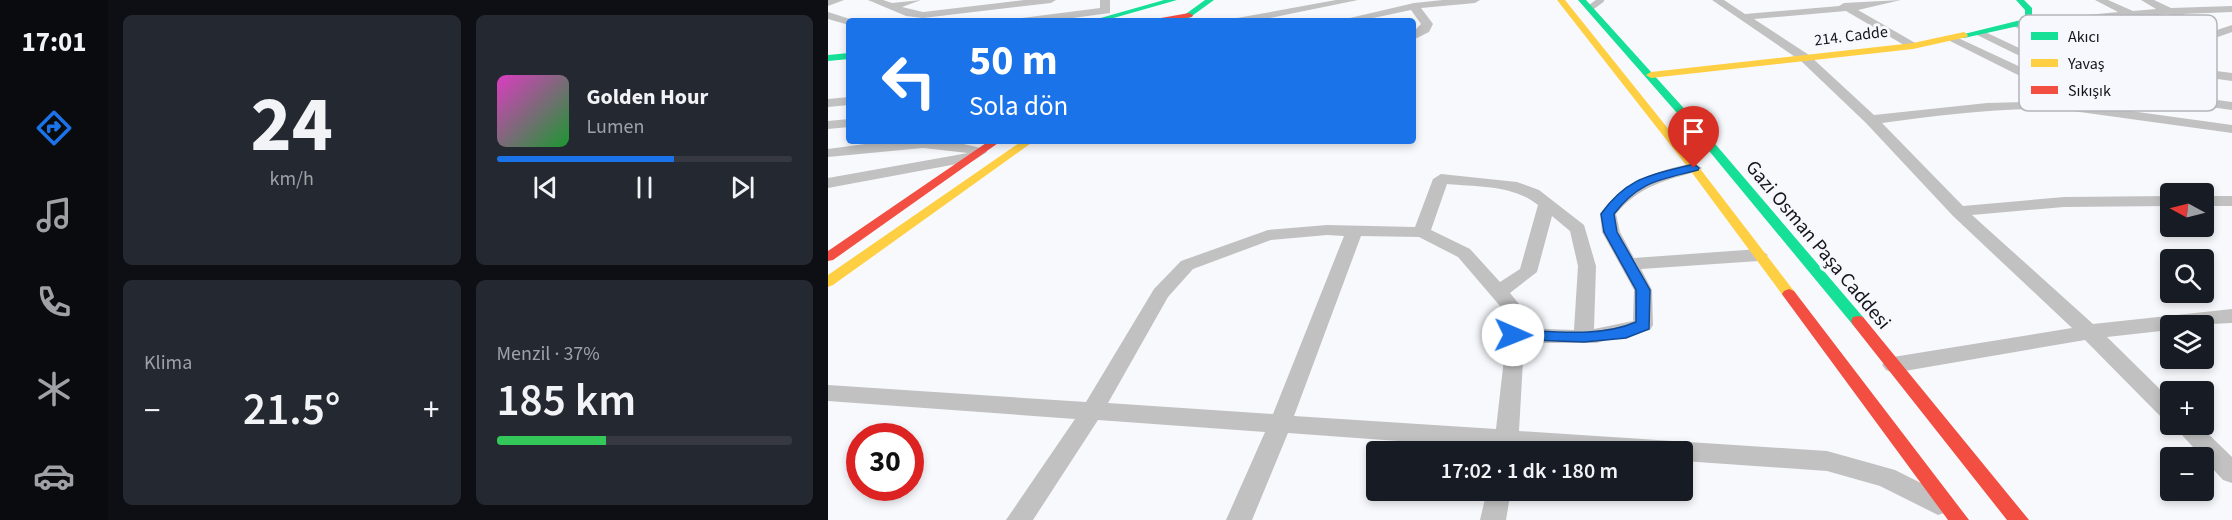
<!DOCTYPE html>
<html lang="tr">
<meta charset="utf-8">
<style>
body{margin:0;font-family:"Source Sans 3",sans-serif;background:#242831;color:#f1f3f6;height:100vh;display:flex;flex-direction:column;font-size:22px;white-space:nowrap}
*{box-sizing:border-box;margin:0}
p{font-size:20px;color:#9ea1a6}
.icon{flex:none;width:33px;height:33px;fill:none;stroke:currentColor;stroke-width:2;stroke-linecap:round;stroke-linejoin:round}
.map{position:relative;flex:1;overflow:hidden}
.sheet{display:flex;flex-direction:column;gap:15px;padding:15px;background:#0d0f14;width:720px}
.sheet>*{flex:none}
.guide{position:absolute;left:18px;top:18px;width:570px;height:126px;border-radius:6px;box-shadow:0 3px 9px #0003;background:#1a73e8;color:#fff;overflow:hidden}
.needle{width:39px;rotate:277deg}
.fabs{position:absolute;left:1332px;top:183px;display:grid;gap:12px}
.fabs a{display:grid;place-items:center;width:54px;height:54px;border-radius:6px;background:#171b24;box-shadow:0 3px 9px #0003;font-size:30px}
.speed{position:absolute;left:18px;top:423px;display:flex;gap:12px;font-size:30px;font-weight:700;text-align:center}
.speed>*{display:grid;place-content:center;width:78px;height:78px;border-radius:50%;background:#171b24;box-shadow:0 3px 9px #0003;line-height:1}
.speed .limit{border:9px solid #d22;background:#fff;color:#111}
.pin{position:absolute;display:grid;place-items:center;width:51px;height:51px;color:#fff;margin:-62px -26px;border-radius:50% 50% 50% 0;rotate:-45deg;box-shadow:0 0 6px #0007}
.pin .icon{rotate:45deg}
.me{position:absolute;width:66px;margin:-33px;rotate:91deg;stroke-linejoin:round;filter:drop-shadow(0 0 4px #0008)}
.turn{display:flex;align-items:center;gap:21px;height:126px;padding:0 24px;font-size:27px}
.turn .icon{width:78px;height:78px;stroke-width:2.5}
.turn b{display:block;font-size:42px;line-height:51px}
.big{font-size:45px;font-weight:600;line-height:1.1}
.sheet .card{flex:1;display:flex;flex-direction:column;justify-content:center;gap:9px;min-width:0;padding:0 21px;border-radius:9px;background:#242831}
.sheet .dial{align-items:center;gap:0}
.dial b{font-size:78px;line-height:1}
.song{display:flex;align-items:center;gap:18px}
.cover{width:72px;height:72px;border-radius:9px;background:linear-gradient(135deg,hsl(310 70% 55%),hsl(130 70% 35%))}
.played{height:6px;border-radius:3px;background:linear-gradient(90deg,#1a73e8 60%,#363941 60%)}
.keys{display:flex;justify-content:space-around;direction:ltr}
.heat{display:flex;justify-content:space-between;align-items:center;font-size:33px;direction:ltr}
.charge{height:9px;border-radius:4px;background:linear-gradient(90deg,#34c759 37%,#363941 0)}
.sheet .tiles{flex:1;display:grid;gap:15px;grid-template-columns:repeat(2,1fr)}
.trip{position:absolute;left:538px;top:441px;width:327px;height:60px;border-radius:6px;background:#171b24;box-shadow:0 3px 9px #0003;font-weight:600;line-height:60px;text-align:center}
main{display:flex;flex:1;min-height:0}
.tab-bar{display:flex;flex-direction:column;width:108px;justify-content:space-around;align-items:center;background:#090b0e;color:#9ea1a6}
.tab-bar .icon{width:42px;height:42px}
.tab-bar .selected{color:#1a73e8}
.tab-bar b{font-size:27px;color:#f1f3f6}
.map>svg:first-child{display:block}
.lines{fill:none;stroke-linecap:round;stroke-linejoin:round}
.lane{stroke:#c2c1c1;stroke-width:6}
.street{fill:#c2c1c1;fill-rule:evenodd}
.fast{fill:#16e098;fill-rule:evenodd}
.slow{fill:#ffcf43;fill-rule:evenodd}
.jam{fill:#f24e42;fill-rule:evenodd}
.route{fill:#1a73e8;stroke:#114b97;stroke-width:1.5}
.labels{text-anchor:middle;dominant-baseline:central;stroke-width:6;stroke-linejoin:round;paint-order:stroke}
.far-street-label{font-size:16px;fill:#14141a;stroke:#f7f8fe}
.street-label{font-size:20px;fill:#14141a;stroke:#f7f8fe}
.key{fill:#f7f8fe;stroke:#b3b4ba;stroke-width:1.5}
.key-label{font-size:16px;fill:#14141a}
</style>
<main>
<nav class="tab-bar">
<b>17:01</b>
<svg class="icon selected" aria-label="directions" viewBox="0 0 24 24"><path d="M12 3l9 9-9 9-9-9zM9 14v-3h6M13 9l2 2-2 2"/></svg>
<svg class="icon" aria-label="music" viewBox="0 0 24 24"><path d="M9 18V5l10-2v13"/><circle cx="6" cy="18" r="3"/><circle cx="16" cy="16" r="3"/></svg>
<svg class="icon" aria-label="phone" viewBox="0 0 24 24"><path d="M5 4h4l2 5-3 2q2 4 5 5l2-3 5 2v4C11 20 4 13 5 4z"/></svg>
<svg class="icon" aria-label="climate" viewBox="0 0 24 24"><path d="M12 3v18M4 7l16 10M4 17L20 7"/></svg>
<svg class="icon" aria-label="car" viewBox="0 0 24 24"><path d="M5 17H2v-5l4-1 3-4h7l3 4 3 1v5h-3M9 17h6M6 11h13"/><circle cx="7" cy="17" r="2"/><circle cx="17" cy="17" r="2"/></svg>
</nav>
<section class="sheet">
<div class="tiles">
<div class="card dial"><b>24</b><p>km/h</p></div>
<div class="card">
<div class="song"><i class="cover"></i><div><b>Golden Hour</b><p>Lumen</p></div></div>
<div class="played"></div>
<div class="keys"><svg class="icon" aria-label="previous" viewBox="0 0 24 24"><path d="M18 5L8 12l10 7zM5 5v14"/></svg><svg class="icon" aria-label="pause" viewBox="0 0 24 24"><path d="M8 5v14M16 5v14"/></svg><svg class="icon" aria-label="next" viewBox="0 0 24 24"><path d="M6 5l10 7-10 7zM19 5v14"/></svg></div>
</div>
<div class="card"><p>Klima</p>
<div class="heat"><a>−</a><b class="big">21.5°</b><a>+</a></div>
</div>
<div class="card"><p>Menzil · 37%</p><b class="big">185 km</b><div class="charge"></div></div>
</div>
</section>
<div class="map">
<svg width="1404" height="520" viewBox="0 0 1404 520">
<rect width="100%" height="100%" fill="#f8f9fd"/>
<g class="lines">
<path class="lane" d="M762,8L773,0"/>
<path class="street" d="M0,0H16L0,6Z
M40,0H55L64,3L93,0L74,7L95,12L196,0H228L223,3L95,18L78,16Z
M272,0H282V13L222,21H188L194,18L272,8Z
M508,0H530L427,21H403L409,18Z
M615,0H652L647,3L593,8L605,24L601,32L585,40V32L593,24L583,10L531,21H509L586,3Z
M884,0H896L917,14L1011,6L1016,3L1073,0L1030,10L1089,44V48H1081L1018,11L926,19L981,55L1046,115L1159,103L1230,101L1404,125V133L1230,109C1171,108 1112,115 1054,123L1135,206L1236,197L1342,196V206L1236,207L1144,215L1265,324L1404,309V323L1342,326V330L1279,337L1342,399V421L1334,418L1257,340L1065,373L1058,370L1054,365L1058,360L1065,357L1244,328L1125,216L1038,123L973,61Z
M1267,0H1280L1305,11L1328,9L1313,0H1326L1343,8L1404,6V12L1355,14L1389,30L1404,25V32L1356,49L1352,47V43L1378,33L1340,14L1253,22L1318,62L1404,73V81L1293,66L1246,73L1252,78L1248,81L1404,102V110L1249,89L1237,91L1242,96L1240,99H1230L1222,91L1118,39L1128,37L1229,84L1245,82L1145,33L1155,31L1234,68L1264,63L1183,25L1189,22L1290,12ZM1240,24L1298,59L1279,60L1203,27Z
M0,12L25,20L26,21H21V25L0,19Z
M21,97V105L0,107V99Z
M21,119V127L0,129V121Z
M59,141H123L157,149L159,152L145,161L0,188V178L140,153L95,148L0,157V149Z
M866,163L874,168L871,171C838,180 811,186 788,214L792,232L806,258L931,249L940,255L931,261L813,269L824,290L825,325L822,330L768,343H696L691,431L999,451L1067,470L1119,496L1123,504L1119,512L1110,515L1052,486L999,471L855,461V452H667L666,448L460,433L424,520H398L437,432L270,420L205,520H178L247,419L0,401V385L258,402L326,289L353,261L440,230L499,225L587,227L605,179L613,174L689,182L711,190L756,225L768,266L766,329L805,321L806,290L774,232L772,214C795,181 828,171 866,163ZM619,184C651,187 685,185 710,205L692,269L672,282L642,249L603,230ZM724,216L742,231L750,266L746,330L694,328L691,304L682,293L709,272ZM499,235L516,236L445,414L280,403L340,297L365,269L443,240ZM533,236L591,237L630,257L672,306L677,350L668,429L466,416Z
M1376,196H1404V206H1376Z
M1344,424H1370L1404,457V483L1395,480Z
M659,490H683L678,520H652Z"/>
<path class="fast" d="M336,0H349L275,21H262Z
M377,0H386L357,21H348Z
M750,0H758L871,125L1035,317L1037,321L1035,325H1025L863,129Z
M1188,0H1196L1204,8V23L1136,38L1132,35L1197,19V10Z
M21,53V59L0,61V55Z"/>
<path class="slow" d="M729,0H737L870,166L966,291L968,294L966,297H956L862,170Z
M1136,32L1140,35L1139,37L1085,49L823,78L818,75L823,72L1085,43Z
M194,141H206L5,285L0,287V275Z"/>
<path class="jam" d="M361,13L365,15L364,17L337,21H316Z
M161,141H173L5,260L0,261V251Z
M961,289L966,291L1141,520H1120L956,297L954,294L956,291Z
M1030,316L1035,317L1201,520H1179L1025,325L1023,321L1025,317Z"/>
</g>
<path class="route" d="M866,164L871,168L870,170C832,180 811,181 786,214L789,232L822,290L821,329L798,338L756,342L680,339L677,335L680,331L685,330C724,331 771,338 808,322V290L776,232L773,214C800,176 824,175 866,164Z"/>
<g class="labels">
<g class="far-street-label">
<text transform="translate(1023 36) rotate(-7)">214. Cadde</text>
</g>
<g class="street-label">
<text transform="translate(990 245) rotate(50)">Gazi Osman Paşa Caddesi</text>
</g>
</g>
<rect x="1191" y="15" width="198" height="96" rx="9" class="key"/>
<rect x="1203" y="32" width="27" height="8" fill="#16e098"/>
<rect x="1203" y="59" width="27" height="8" fill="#ffcf43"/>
<rect x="1203" y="86" width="27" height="8" fill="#f24e42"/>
<g class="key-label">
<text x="1240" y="42">Akıcı</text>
<text x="1240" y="69">Yavaş</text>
<text x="1240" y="96">Sıkışık</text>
</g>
</svg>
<div class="fabs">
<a><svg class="needle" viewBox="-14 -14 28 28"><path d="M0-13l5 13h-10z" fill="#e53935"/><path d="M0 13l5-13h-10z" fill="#9ea1a6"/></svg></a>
<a><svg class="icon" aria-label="search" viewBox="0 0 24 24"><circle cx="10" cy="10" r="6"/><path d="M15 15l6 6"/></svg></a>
<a><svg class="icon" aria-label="layers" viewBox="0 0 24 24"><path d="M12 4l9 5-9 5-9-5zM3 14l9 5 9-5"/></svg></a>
<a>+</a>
<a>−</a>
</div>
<div class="speed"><div class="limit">30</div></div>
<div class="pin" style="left:866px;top:168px;background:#d93025"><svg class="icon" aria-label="arrive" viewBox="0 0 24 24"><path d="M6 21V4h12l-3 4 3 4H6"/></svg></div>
<svg class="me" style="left:685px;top:335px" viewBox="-20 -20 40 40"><circle r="19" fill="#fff"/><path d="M0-13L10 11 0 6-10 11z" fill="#1a73e8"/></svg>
<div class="trip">17:02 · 1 dk · 180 m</div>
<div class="guide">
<div class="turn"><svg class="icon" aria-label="left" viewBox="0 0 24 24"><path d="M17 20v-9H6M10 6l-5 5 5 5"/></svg><div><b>50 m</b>Sola dön</div></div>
</div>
</div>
</main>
